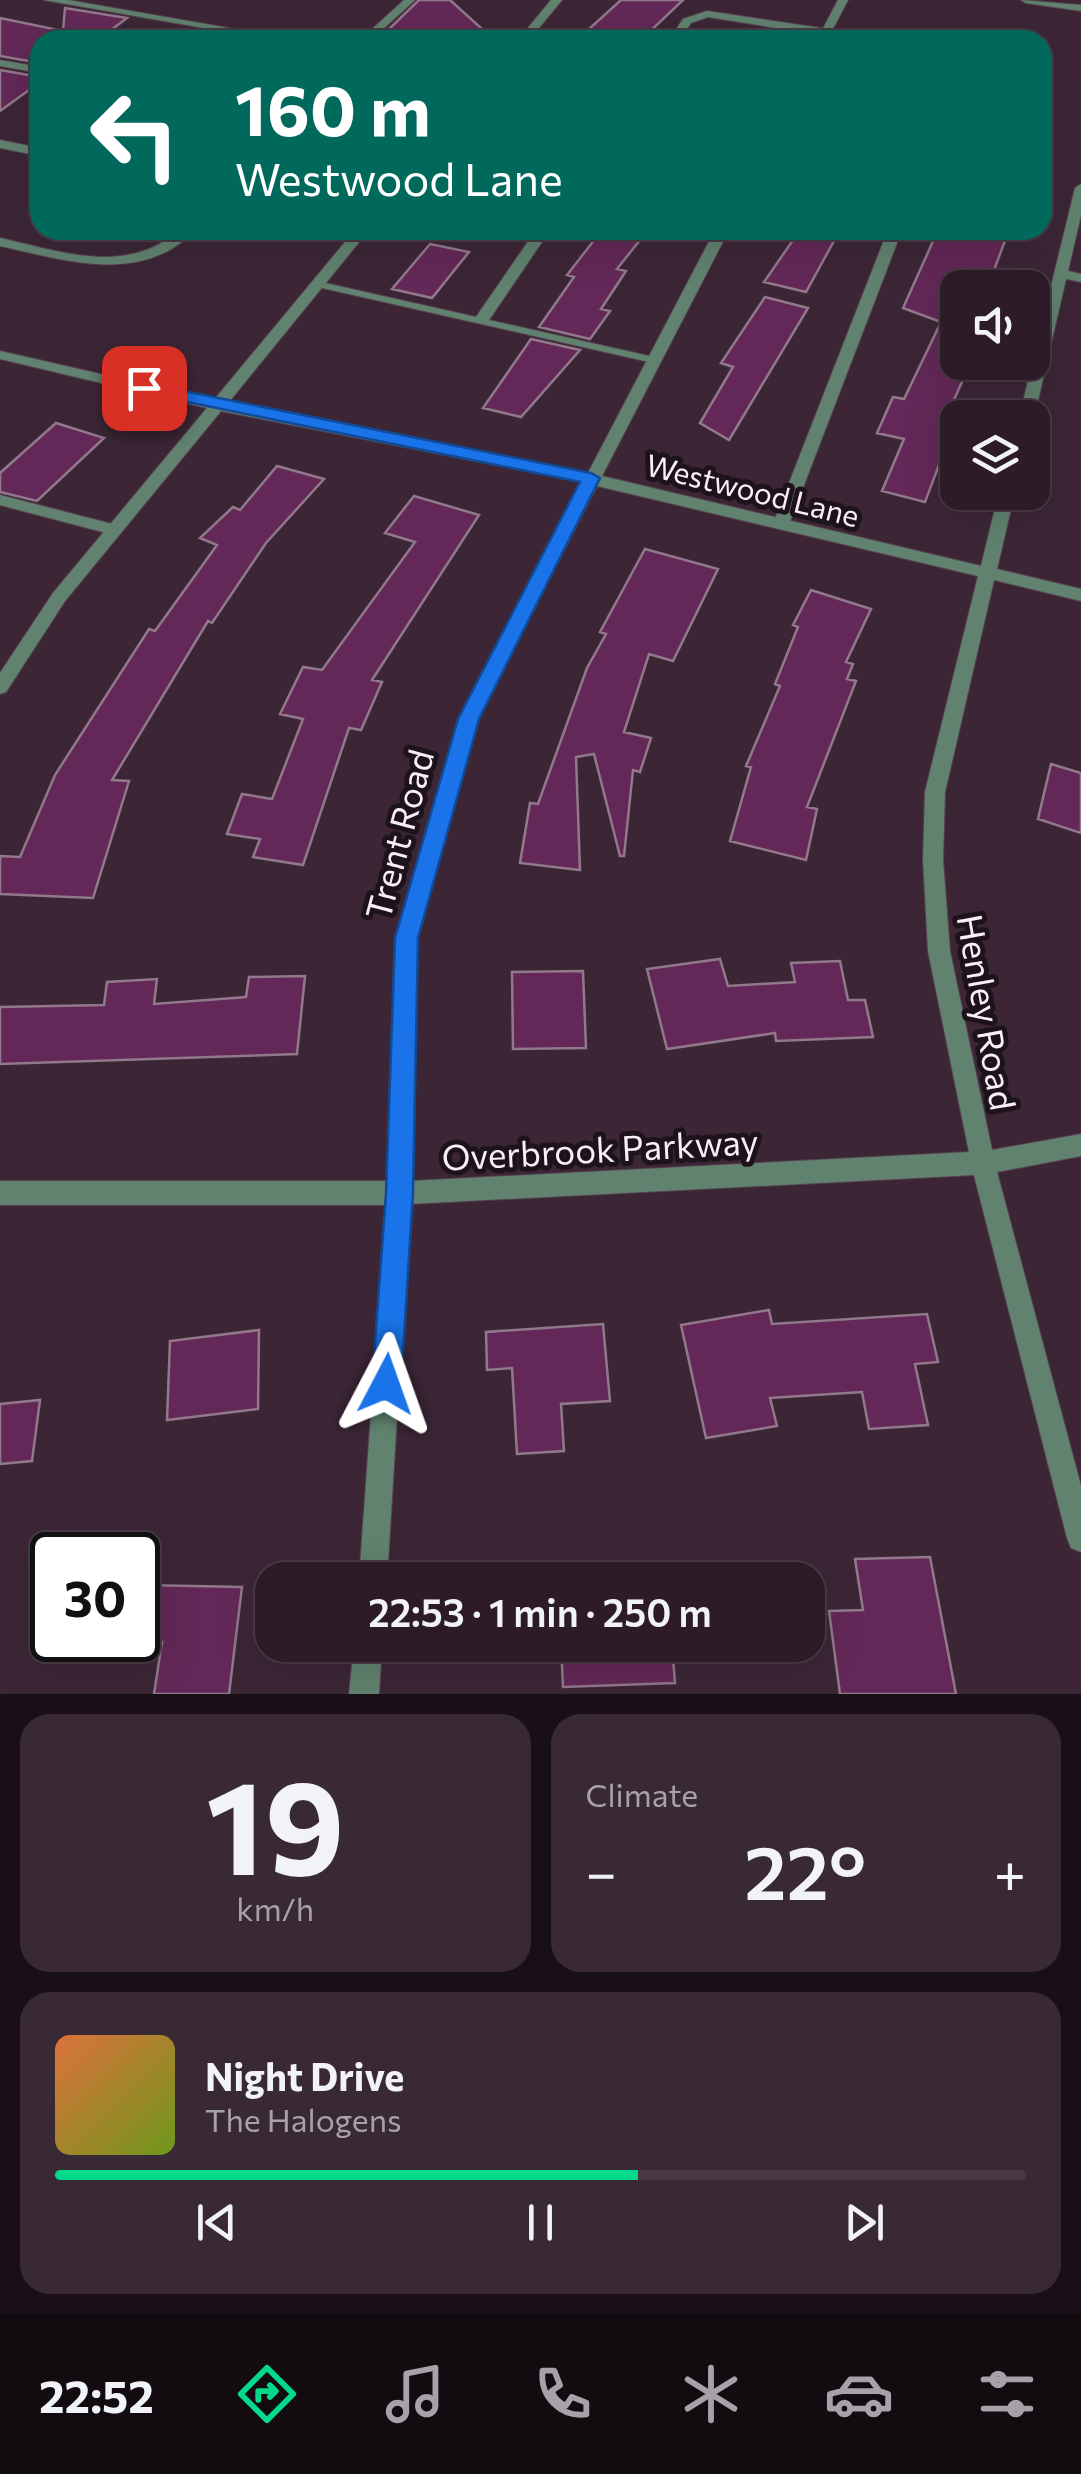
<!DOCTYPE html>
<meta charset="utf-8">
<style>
body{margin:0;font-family:Commissioner,sans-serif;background:#392934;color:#f1f3f6;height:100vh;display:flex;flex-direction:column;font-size:38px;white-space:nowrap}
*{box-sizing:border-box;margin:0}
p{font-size:32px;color:#a7a1a8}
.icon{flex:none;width:55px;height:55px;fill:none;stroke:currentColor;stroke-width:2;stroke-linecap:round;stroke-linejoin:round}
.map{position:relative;height:1694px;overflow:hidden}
.panel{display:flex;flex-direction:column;gap:20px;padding:20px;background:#190f16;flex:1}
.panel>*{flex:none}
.top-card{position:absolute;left:30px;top:30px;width:1022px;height:210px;border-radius:30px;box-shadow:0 10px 40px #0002,0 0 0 2px #483a45;background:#00695c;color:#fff;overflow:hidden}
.controls{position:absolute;left:940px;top:270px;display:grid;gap:20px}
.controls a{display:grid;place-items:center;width:110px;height:110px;border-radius:20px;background:#2d1c28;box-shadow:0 10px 40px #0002,0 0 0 2px #483a45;font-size:50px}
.speed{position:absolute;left:30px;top:1532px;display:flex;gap:20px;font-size:50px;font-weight:700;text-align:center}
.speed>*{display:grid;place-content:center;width:130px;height:130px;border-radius:50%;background:#2d1c28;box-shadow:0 10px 40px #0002,0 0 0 2px #483a45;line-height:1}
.speed .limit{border:5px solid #111;border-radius:15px;background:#fff;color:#111}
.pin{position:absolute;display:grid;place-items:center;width:85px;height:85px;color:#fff;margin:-42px;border-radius:20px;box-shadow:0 5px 15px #0006}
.me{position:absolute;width:110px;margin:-55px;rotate:4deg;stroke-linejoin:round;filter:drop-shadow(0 0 8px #0008)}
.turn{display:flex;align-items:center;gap:35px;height:210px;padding:0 40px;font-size:45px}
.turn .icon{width:130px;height:130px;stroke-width:2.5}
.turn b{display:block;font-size:70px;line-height:85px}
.big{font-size:75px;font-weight:600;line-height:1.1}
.panel .widget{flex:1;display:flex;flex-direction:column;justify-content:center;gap:15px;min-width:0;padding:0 35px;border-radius:30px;background:#392934}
.panel .dial{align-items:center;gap:0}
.dial b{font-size:130px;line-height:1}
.song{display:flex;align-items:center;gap:30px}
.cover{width:120px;height:120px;border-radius:15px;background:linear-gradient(135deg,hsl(20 70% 55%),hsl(80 70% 35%))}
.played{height:10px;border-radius:5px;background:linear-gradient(90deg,#02d98b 60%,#483a45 60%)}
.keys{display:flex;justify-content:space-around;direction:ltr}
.heat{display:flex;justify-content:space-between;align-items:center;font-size:55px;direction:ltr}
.panel .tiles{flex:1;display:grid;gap:20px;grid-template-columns:1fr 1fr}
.widget:last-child{grid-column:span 2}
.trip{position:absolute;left:255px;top:1562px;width:570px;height:100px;border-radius:30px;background:#2d1c28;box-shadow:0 10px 40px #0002,0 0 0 2px #483a45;font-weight:600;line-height:100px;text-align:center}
.tabs{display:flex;height:160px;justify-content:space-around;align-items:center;background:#120b10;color:#a7a1a8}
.tabs .icon{width:70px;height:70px}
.tabs .selected{color:#02d98b}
.tabs b{font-size:45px;color:#f1f3f6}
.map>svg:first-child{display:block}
.building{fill:#632857;stroke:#91788b;stroke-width:2.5}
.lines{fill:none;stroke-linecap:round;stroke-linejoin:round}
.lane-casing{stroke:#574251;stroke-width:2}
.street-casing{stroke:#574251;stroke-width:2}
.lane{fill:#61826f;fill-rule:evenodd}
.street{fill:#61826f;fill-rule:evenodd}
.route{fill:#1a73e8;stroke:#114b97;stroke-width:2.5}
.labels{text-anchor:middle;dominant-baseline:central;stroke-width:10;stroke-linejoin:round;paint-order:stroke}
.far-street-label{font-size:30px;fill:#fcedf8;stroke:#1d131a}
.street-label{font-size:35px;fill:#fcedf8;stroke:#1d131a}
</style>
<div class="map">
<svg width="1081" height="1694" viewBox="0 0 1081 1694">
<rect width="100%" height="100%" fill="#3c2636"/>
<path class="building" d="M419,0H450L481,28L425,40H402L390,28Z
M621,0H683L641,40L589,29Z
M65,8L127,18L98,40H40V63L0,56V18L63,31Z
M0,70L40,77V82L0,111Z
M602,230H648L617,269L626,271L601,309L610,311L590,339L539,327L574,277L567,275Z
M800,230H840L806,292L764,282Z
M938,230H1009L990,281L958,274V362H971L944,422L954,425L925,502L882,491L904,439L877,433L893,397L904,399L941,322L903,308Z
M430,244L469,252L432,298L392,289Z
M765,297L808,308L729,440L700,423L733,367L721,363Z
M531,339L580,350L521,417L483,408Z
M56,423L104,438L37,501L0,492V473Z
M277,466L324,479L266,543L212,623L208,621L112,780L129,781L93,898L0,894V856L20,857L55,775L149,629L155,631L217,545L200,538L233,507L240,510Z
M414,496L479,515L372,680L382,682L361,730L349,728L303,865L253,857L260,839L227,834L242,794L272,799L303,719L280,714L303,667L322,670L415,542L385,533Z
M645,549L718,569L673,661L649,654L624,732L651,738L640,772L633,770L624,856H620L594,754L576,757L580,870L520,863L530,803L538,804L587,668L606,634L600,632Z
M811,590L871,609L846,662L853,664L847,679L856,681L807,807L817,809L806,860L730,841L751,767L746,766L780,686L775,684L798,627L793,625Z
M1051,764L1081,773V833L1038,819Z
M720,959L728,986L795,982L791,963L840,961L848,1000H865L873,1037L776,1041L775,1033L667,1049L647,969Z
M583,971L586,1048L513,1049L512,972Z
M305,976L297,1054L0,1064V1007L104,1005L107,982L157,979L154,1004L246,997L249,977Z
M769,1310L772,1324L927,1314L938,1362L915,1364L928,1425L869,1429L862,1392L770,1398L777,1426L706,1438L681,1325Z
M603,1324L610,1401L561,1404L564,1451L517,1454L512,1368L487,1370L486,1332Z
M259,1330L258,1409L167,1420L170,1341Z
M40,1400L32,1461L0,1464V1404Z
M930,1557L956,1694H840L829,1611L863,1610L855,1559Z
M141,1585L242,1587L229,1694H154L162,1642H138Z
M561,1645H672L675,1683L563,1687Z"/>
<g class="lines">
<defs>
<path id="lane" d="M404,0H415L371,40H360Z
M707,11L882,37L887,40L825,36L708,17L691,23L679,40H669L683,19Z
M0,60L40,67V73L0,66Z
M180,230H195C142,286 65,260 0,246V238C63,252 126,276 180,230Z
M536,230H550L489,320L658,358V364L309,285L316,281L476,317Z
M888,230H902L789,524L781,529L775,528L773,524Z
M0,495L120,526L122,530L114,535L0,505Z"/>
<path id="street" d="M44,0H68L297,40H272Z
M551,0H562L529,40H518Z
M838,0H848L827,40H817Z
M1021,0L1081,5V11L1026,3Z
M0,140L40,148V156L0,148Z
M1081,184V215L1068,271L1081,274V282L1066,279L1034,418H1019L1075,188Z
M355,230H369L228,403L588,473L715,230H729L602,476L981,566L999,492H1015L997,569L1081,589V601L994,580L945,792L943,860L950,951L992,1150L1081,1134V1156L997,1172L1081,1486V1552L1071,1548L1067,1538L974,1175L410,1204L387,1580H359L386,1205H0V1181H387L395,938L459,719L583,482L221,411L65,601L6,692L0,694V673L53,593L207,408L0,359V351L214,400ZM597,486L978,576L925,792L923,860L928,951L969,1152L411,1181L417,938L477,719Z
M354,1645H382L379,1694H349Z"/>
</defs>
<use href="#lane" class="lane-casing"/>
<use href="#street" class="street-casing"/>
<use href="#lane" class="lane"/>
<use href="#street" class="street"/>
</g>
<path class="route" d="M144,383L591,473L600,478L479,719L418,938L413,1193L401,1384L397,1394L386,1399L376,1394L372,1384L386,1193L395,938L458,719L580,482L138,392L136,388Z"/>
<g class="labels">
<g class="far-street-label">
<text transform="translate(753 489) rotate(14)">Westwood Lane</text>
</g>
<g class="street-label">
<text transform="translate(398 834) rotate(-75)">Trent Road</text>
<text transform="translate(988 1012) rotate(80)">Henley Road</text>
<text transform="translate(600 1148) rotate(-3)">Overbrook Parkway</text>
</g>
</g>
</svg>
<div class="controls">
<a><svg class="icon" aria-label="sound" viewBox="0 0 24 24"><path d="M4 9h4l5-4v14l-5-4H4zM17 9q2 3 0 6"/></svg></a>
<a><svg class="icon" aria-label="layers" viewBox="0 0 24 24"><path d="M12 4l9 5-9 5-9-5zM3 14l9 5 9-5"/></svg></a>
</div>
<div class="speed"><div class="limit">30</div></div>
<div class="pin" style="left:144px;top:388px;background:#d93025"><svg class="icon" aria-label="arrive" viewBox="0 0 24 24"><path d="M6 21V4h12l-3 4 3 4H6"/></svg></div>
<svg class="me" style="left:386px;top:1384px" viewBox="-20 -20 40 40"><path d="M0-17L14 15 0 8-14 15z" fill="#1a73e8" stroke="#fff" stroke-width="4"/></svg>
<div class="trip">22:53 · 1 min · 250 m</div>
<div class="top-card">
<div class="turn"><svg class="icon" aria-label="left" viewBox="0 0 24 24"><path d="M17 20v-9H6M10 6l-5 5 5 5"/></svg><div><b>160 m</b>Westwood Lane</div></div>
</div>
</div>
<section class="panel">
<div class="tiles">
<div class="widget dial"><b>19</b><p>km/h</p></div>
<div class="widget"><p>Climate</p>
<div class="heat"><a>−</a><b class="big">22°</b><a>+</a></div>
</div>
<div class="widget">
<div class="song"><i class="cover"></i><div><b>Night Drive</b><p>The Halogens</p></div></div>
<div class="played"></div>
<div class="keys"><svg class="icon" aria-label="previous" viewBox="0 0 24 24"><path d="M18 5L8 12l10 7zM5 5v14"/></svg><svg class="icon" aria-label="pause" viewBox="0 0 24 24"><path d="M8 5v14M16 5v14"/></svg><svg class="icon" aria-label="next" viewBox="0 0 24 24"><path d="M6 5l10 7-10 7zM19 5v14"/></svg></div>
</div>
</div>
</section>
<nav class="tabs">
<b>22:52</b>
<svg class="icon selected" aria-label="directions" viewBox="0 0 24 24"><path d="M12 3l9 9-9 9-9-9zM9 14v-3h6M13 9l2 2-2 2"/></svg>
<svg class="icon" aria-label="music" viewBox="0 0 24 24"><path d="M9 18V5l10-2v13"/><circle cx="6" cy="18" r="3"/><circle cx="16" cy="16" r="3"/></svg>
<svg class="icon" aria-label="phone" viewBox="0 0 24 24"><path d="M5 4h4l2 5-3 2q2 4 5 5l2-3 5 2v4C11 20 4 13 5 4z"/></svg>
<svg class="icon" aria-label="climate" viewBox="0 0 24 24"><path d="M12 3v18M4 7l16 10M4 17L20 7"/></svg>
<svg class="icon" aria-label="car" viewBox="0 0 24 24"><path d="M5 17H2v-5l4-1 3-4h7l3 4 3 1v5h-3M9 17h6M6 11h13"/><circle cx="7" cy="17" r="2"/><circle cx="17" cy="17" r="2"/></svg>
<svg class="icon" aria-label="filters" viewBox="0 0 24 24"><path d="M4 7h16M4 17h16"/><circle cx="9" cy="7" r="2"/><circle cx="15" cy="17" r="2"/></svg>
</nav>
